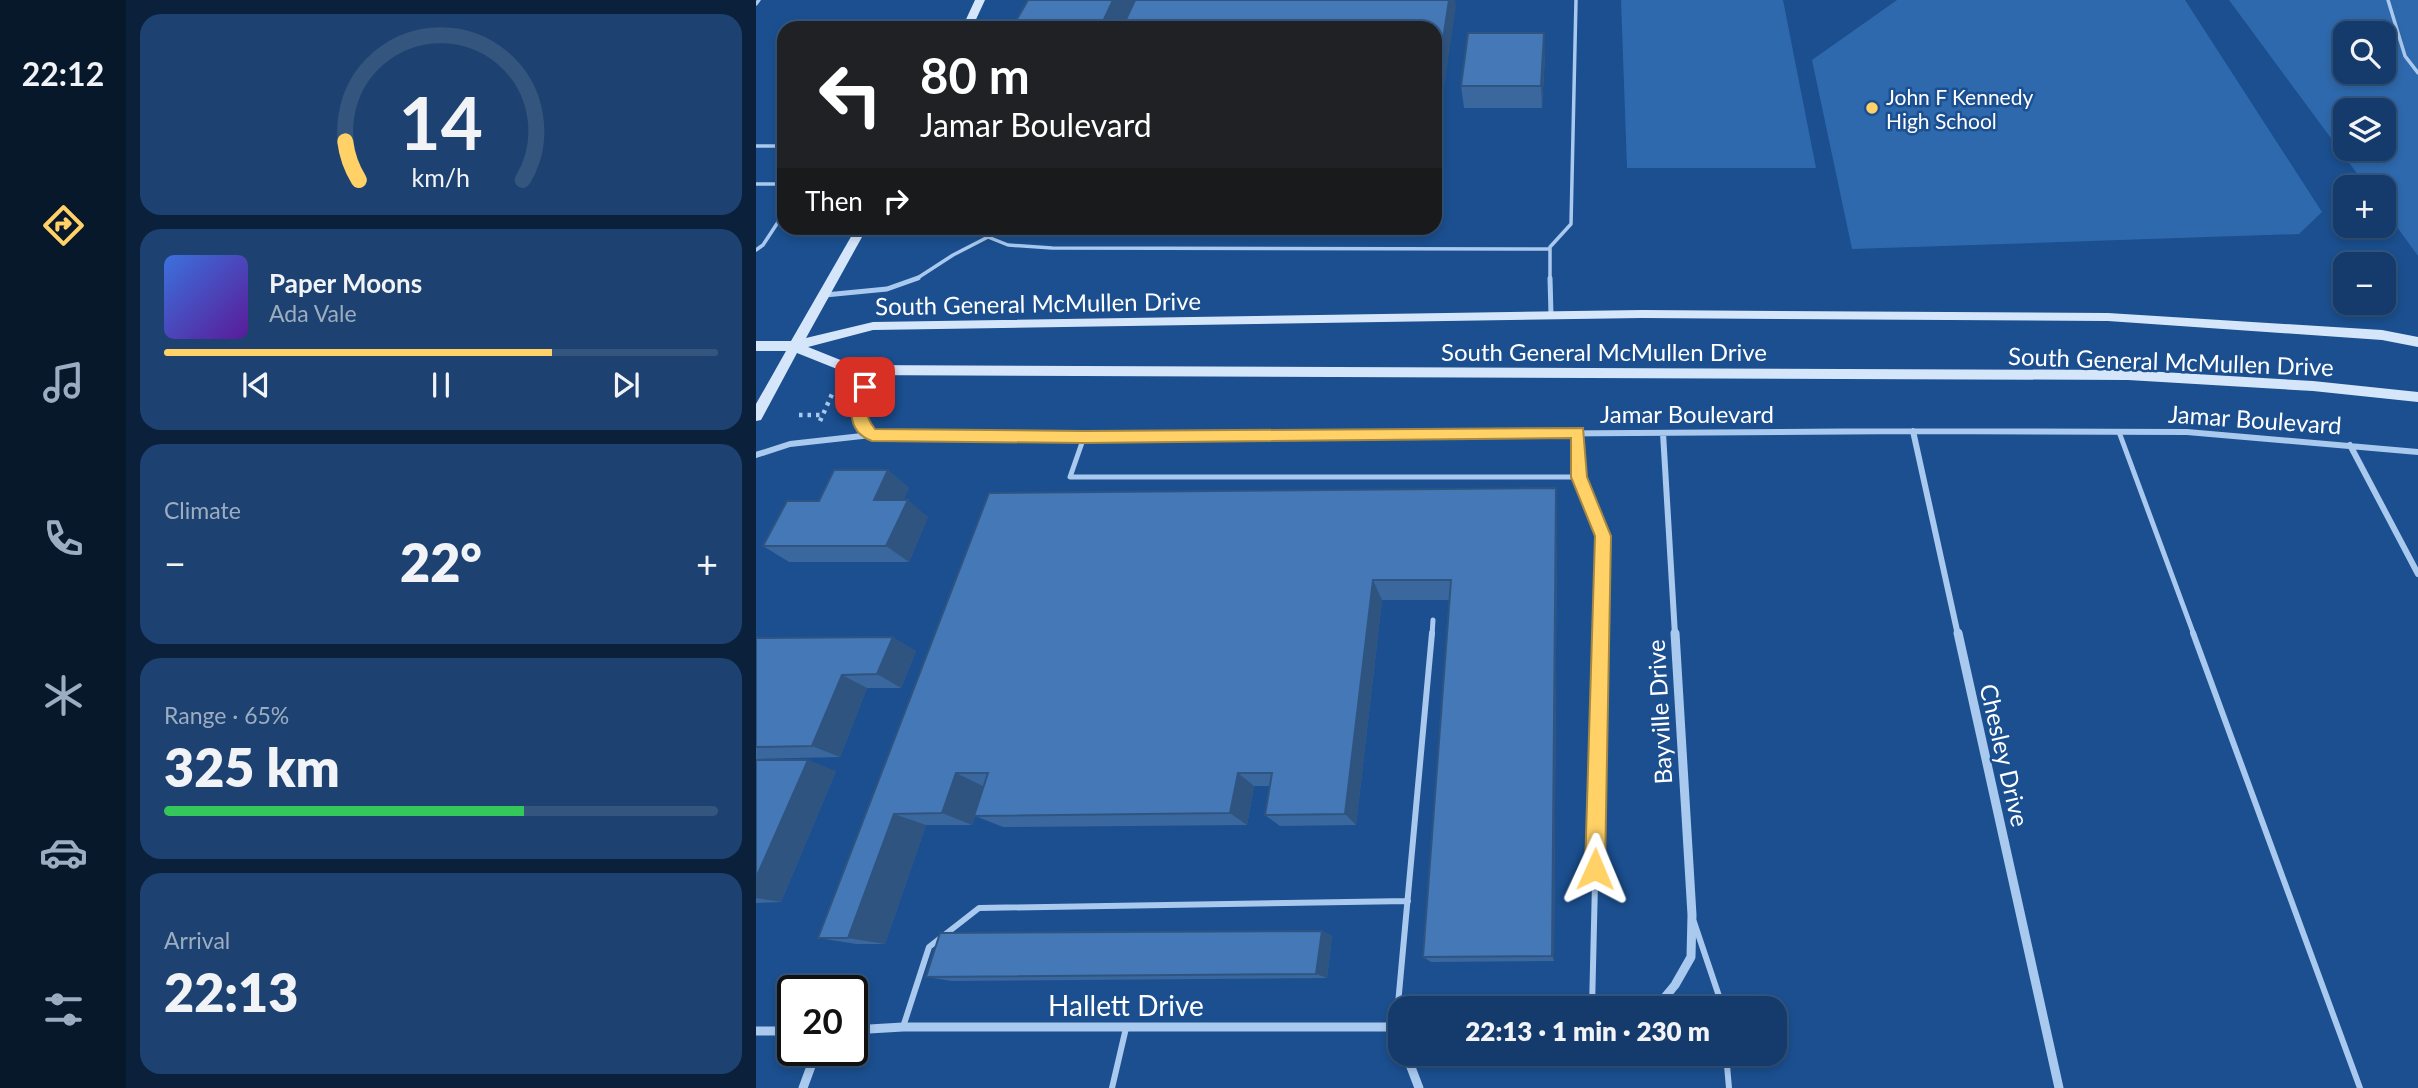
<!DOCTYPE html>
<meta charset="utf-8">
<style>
body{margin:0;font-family:Lato,sans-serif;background:#1d4271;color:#f1f3f6;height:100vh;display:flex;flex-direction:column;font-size:26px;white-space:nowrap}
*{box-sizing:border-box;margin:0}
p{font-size:23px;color:#9dadc1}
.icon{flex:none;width:38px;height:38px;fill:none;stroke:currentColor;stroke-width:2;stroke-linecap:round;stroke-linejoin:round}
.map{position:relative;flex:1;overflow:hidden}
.side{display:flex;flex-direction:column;gap:14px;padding:14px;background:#0b203b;width:630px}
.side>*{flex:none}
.banner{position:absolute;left:21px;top:21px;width:665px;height:214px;border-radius:21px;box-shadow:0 4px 10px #0003,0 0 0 2px #33557e;background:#202124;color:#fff;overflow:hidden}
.fabs{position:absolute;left:1577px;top:21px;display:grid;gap:14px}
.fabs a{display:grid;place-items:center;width:63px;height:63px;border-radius:14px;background:#143b6b;box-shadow:0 4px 10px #0003,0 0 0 2px #33557e;font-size:35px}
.speed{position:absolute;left:21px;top:975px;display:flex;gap:14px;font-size:35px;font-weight:700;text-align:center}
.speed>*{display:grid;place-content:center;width:91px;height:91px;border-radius:50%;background:#143b6b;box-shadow:0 4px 10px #0003,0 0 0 2px #33557e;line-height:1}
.speed .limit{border:4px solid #111;border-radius:10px;background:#fff;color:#111}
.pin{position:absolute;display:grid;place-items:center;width:60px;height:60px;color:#fff;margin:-30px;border-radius:14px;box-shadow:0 4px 10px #0006}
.me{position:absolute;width:77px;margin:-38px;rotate:1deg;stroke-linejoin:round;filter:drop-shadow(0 0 5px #0008)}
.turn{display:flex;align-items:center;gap:24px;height:147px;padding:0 28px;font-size:32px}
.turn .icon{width:91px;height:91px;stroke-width:2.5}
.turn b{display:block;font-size:49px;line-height:60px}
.then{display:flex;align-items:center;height:66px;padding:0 28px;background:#0003;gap:14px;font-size:26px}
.big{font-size:52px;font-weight:800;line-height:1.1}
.side .tile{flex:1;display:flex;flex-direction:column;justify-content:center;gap:10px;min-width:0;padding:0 24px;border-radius:21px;background:#1d4271}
.side .dial{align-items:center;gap:0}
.dial svg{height:182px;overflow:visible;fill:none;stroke:#33557e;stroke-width:7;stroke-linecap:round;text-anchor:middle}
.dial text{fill:#f1f3f6;stroke:none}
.song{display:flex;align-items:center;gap:21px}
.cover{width:84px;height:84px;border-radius:10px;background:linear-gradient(135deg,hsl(220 70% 55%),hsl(270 70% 35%))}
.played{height:7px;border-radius:4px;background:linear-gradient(90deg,#ffd166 70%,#33557e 70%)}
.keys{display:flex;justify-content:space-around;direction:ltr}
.heat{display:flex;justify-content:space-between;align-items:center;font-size:38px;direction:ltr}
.charge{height:10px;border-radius:5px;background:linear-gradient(90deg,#34c759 65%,#33557e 0)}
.trip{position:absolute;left:632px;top:996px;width:399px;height:70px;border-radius:21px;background:#143b6b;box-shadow:0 4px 10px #0003,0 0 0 2px #33557e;font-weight:800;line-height:70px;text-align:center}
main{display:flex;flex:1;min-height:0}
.menu{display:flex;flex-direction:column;width:126px;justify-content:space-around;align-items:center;background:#08182b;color:#9dadc1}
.menu .icon{width:49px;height:49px}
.menu .active{color:#ffd166}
.menu b{font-size:32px;color:#f1f3f6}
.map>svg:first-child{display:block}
.green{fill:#2e69ad;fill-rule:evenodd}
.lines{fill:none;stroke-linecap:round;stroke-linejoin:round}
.path{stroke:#a9c9ee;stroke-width:4.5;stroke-dasharray:3.5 5;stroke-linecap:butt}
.lane-far2{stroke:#a9c9ee;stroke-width:3.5}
.lane-far1{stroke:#a9c9ee;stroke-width:5}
.lane{stroke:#a9c9ee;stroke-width:6}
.street-far1{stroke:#a9c9ee;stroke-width:6}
.street{stroke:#a9c9ee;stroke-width:9}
.secondary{fill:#d6e6fa;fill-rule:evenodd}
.wall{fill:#3a679d}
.shaded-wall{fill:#305480}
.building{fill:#4478b7;stroke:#305480;stroke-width:2}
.route{fill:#ffd166;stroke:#a68842;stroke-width:2}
.poi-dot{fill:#ffd166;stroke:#1b4f8f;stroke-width:2.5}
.labels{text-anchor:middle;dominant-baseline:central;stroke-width:5;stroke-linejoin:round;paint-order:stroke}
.far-poi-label{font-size:21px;fill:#fff;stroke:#1b4f8f;text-anchor:start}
.street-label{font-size:24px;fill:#fff;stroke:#1b4f8f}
.near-street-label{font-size:28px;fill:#fff;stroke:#1b4f8f}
</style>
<main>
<nav class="menu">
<b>22:12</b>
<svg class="icon active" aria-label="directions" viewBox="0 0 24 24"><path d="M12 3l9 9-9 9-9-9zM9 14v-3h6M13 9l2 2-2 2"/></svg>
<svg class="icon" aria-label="music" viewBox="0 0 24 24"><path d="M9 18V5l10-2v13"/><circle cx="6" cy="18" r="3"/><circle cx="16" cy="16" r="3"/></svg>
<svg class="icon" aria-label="phone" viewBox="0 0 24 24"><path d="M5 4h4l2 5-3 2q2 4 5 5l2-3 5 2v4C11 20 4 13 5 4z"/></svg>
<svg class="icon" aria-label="climate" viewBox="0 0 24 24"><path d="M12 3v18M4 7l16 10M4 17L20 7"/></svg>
<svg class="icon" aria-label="car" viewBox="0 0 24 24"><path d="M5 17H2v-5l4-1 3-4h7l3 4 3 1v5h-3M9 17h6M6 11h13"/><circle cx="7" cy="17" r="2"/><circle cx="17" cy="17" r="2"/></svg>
<svg class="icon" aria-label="filters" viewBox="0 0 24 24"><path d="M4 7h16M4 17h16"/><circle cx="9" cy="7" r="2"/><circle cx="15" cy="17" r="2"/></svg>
</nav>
<section class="side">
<div class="tile dial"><svg viewBox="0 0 100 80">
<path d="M14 69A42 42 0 1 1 86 69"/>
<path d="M14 69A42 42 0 0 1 8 52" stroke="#ffd166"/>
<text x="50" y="56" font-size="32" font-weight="700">14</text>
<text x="50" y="72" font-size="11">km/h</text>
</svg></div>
<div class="tile">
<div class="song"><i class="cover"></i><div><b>Paper Moons</b><p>Ada Vale</p></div></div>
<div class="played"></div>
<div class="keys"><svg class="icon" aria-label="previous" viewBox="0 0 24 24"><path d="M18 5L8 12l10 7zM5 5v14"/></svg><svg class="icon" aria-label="pause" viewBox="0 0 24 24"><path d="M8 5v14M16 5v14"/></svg><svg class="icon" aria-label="next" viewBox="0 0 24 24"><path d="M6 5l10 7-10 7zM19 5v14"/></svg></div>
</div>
<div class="tile"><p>Climate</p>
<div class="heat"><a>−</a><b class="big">22°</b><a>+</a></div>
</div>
<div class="tile"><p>Range · 65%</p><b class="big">325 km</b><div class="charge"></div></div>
<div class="tile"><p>Arrival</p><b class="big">22:13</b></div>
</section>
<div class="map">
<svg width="1662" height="1088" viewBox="0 0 1662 1088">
<rect width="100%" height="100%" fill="#1b4f8f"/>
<path class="green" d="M865,0H1027L1060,168H871Z
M1141,0H1429L1566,212L1543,234L1096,249L1056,60Z
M1473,0H1662V256L1628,209V187H1611ZM1589,33H1628V72H1589ZM1589,110H1628V149H1589Z"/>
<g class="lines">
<path class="path" d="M43,415H67
M64,421L77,392"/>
<path class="lane-far2" d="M1632,0L1649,56L1662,73
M0,4L3,0
M0,146H28
M0,184H28
M227,228L232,237
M0,250L7,245L28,213
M160,279L197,255L232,237L252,245L296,248L794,249
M794,279V247L815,224L820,0"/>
<path class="lane-far1" d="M794,278L795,315
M69,295L131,289L162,278
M822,432L823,477
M1363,432L1438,635
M328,437L314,477H823L847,536L845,635
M676,635L677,620"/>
<path class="lane" d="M1437,633L1604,1088
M938,922L967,1008
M836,1008L845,633
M640,1026L676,633
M147,1027L173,947L223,908L652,901
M970,1054L973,1088
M356,1088L370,1028"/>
<path class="street-far1" d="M1157,431L1202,635
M907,433L919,635
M115,435L328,437L1157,431L1431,432L1662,452
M1594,445L1662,574
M0,455L34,444L115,435C98,410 105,395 117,370"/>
<path class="street" d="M1202,633L1303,1088
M900,1008L919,985L935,957L936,915L919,633
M640,1026L644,1037
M96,1030L147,1027H644
M0,1031H37
M650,1054L663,1088
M47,1088L61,1050"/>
<path class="secondary" d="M219,0H229L216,28H206Z
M100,228H111L50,338L117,322L886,310L1352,313L1626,330L1662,337V347L1626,340L1352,321L886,318L117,330L52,347L97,365L1372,370L1557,381L1662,392V402L1557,391L1372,380L96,375L41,353L5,420L0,421V404L30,351H0V341H35Z"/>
</g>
<path class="wall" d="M789,55L786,108H708L705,86Z
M132,470L153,488L147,500L172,517L153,562H33L7,546L63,501Z
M233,493L801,510L798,961L675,962L667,957L693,600H626L600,825L524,826L509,815L514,786H498L491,825L247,827L219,816L216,825H170L129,944H100L62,938Z
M0,638L160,651L145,688H111L84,757L0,759Z
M0,760L80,771L25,902L0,903Z
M566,931L576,936L571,978L196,981L170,977Z"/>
<path class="shaded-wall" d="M357,0H383L370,28H344Z
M693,0H699L700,6L679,150V92Z
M788,33L789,55L786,108L785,86Z
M132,470L153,488L140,517L118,500Z
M800,488L801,510L798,961L796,956Z
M152,500L172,517L153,562L130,546Z
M617,580L626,600L600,825L589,814Z
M137,637L160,651L145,688L121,674Z
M86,675L111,688L84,757L56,746Z
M52,760L80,771L25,902L0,898V878Z
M200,773L229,787L216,825L186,813Z
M482,773L498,786L491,825L474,813Z
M138,814L170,825L129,944L92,938Z
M566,931L576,936L571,978L560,974Z"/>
<path class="building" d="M272,0H357L344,28H256Z
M379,0H693L679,92V28H366Z
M712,33H788L785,86H705Z
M78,470H132L118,500H152L130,546H7L31,501H63Z
M800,488L796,956L667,957L695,580H617L589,814L509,815L516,773H482L474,813L218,816L232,773H200L186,813L138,814L92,938H62L233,493Z
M137,637L121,674L86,675L56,746L0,747V638Z
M0,760H52L0,878Z
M566,931L560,974L170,977L184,933Z"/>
<path class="route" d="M109,381L117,387C109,404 107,414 119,429L328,431L827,428L831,477L855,536L849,869L846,876L839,879L832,876L829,869L839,536L815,477V438L328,443L116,441C88,431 94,402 104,383Z"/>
<circle class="poi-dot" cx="1116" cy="108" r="7"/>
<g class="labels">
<g class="far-poi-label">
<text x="1130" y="96">John F Kennedy<tspan x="1130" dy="24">High School</tspan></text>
</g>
<g class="street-label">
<text transform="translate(282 303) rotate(-1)">South General McMullen Drive</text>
<text x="848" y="351">South General McMullen Drive</text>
<text transform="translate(1415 361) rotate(2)">South General McMullen Drive</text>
<text x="931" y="413">Jamar Boulevard</text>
<text transform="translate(1499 419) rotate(4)">Jamar Boulevard</text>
<text transform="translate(903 712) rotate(-93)">Bayville Drive</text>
<text transform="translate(1249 755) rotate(77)">Chesley Drive</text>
</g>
<g class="near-street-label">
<text x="370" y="1005">Hallett Drive</text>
</g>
</g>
</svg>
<div class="fabs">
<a><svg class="icon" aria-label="search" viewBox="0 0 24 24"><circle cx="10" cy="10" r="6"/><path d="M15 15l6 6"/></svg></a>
<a><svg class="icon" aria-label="layers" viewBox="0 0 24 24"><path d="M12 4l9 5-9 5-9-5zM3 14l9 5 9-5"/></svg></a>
<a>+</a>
<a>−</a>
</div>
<div class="speed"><div class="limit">20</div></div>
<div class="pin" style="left:109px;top:387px;background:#d93025"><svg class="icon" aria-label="arrive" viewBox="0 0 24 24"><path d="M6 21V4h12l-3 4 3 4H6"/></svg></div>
<svg class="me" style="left:839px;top:869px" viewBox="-20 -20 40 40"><path d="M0-17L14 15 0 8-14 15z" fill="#ffd166" stroke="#fff" stroke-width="4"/></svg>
<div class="trip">22:13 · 1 min · 230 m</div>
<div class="banner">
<div class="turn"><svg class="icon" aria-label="left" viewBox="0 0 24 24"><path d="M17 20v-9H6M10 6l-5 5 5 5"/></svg><div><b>80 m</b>Jamar Boulevard</div></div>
<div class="then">Then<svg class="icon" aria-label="right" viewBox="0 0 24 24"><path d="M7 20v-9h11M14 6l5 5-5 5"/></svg></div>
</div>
</div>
</main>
